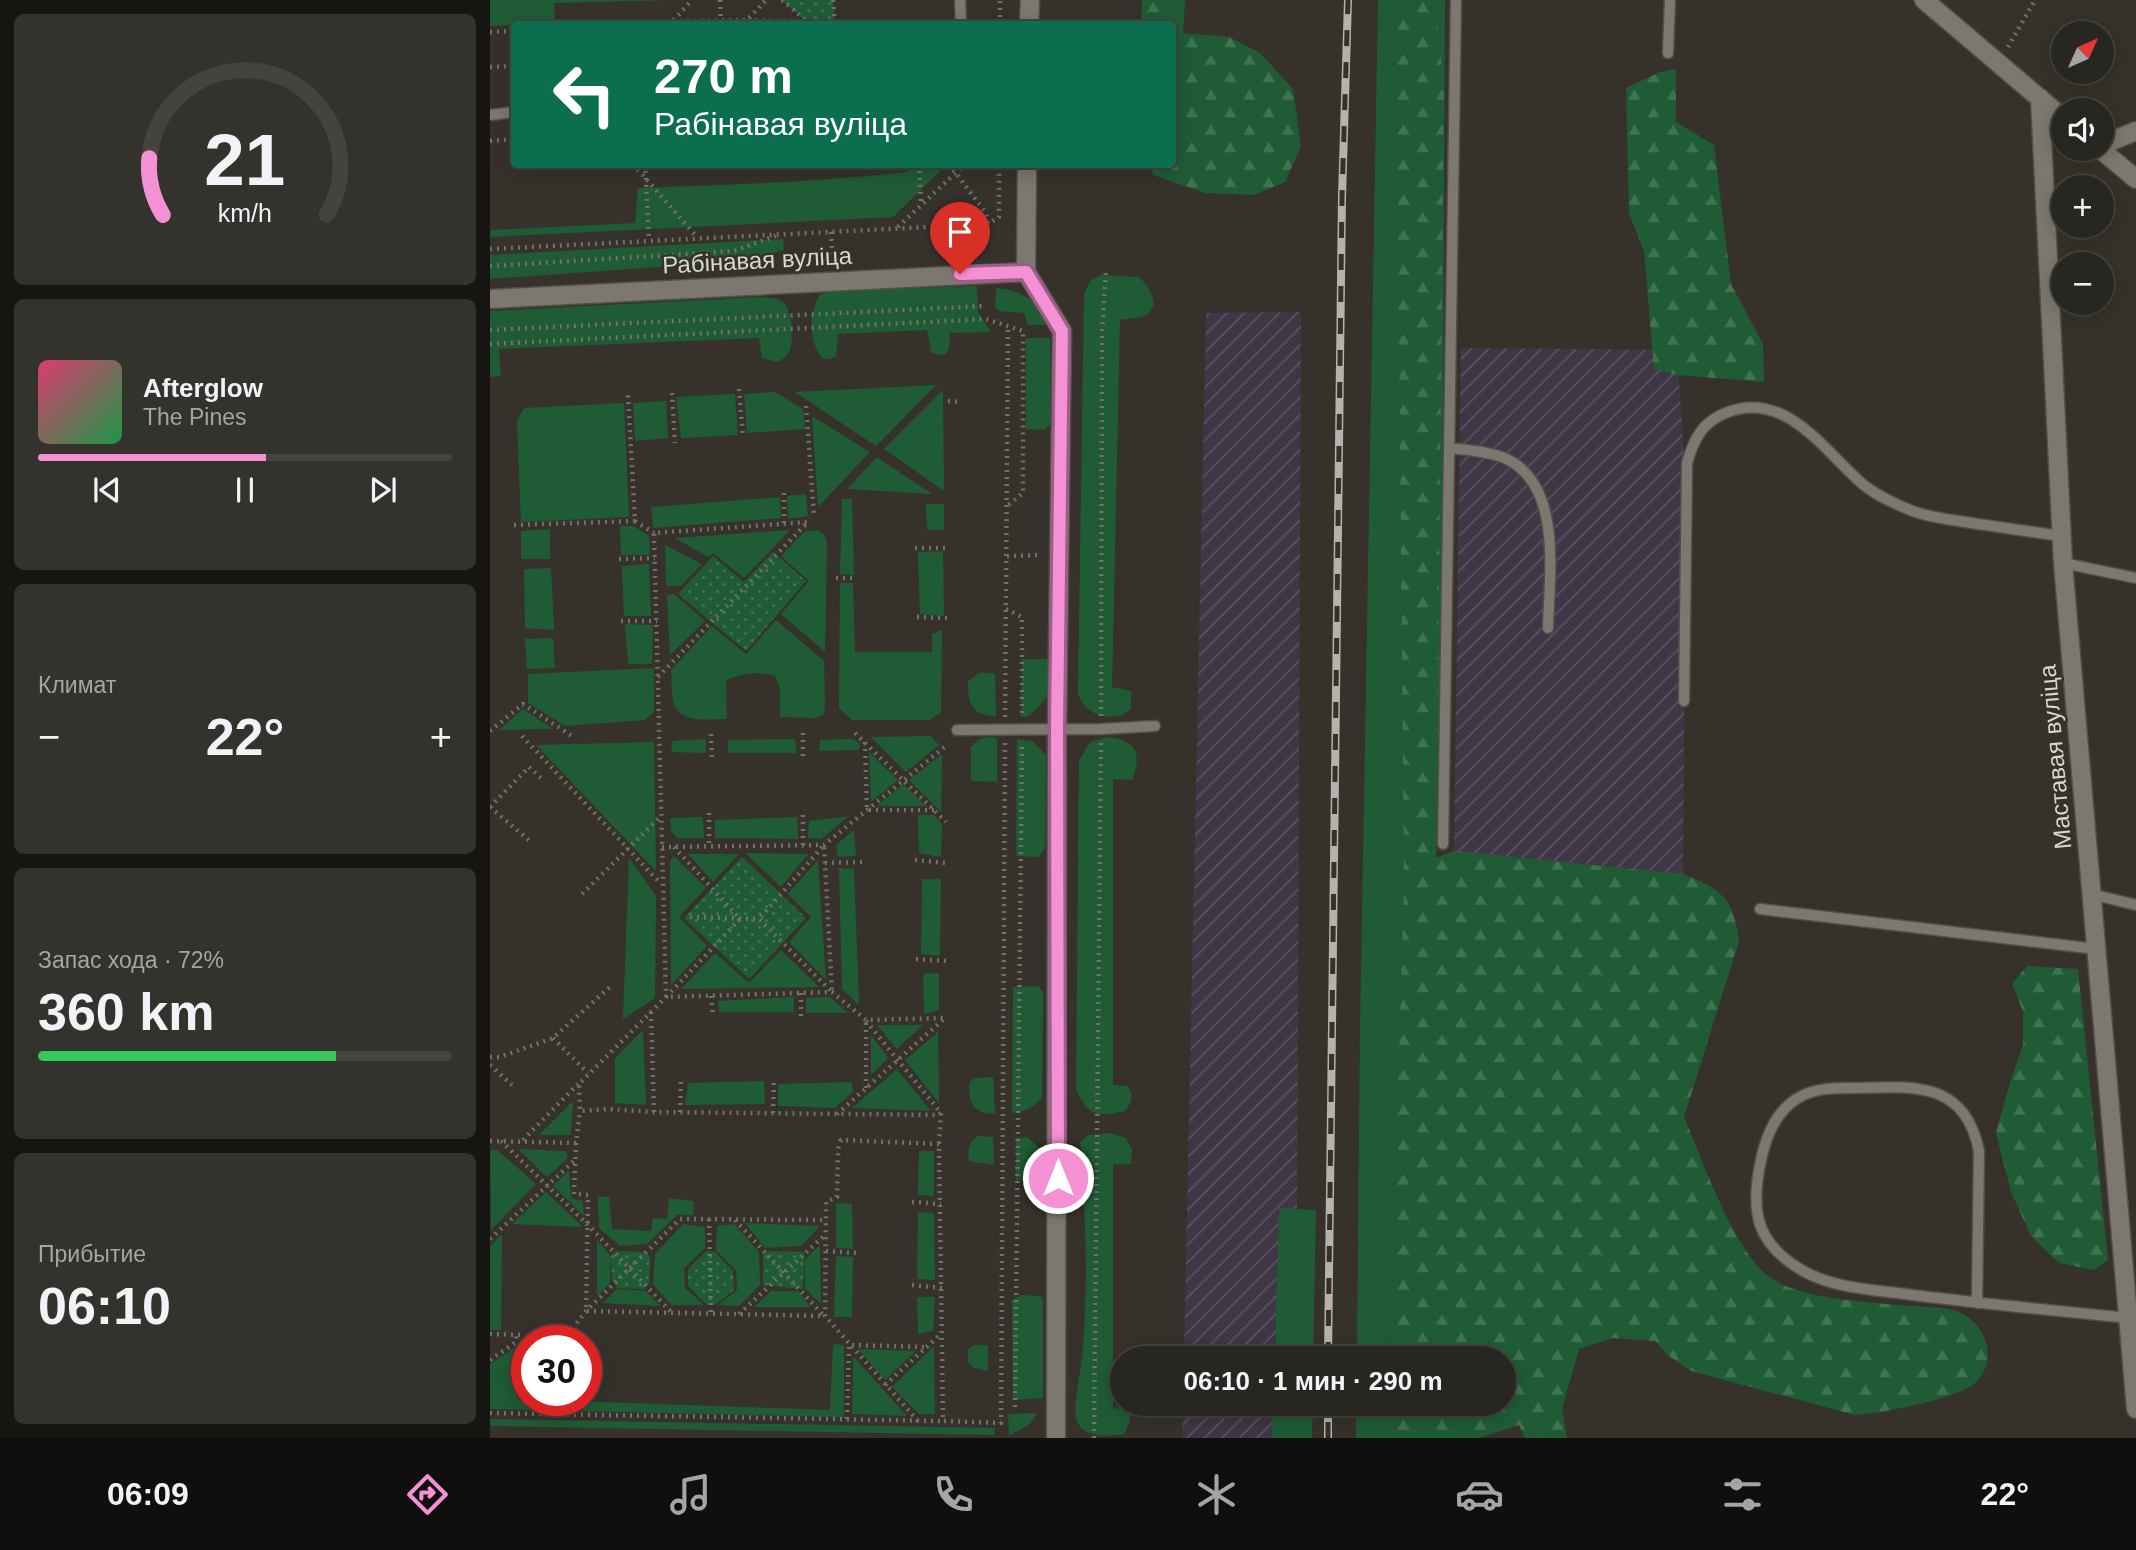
<!DOCTYPE html>
<html lang="ru">
<meta charset="utf-8">
<style>
body{margin:0;font-family:Arial,sans-serif;background:#34322d;color:#f1f3f6;height:100vh;display:flex;flex-direction:column;font-size:26px;white-space:nowrap}
*{box-sizing:border-box;margin:0}
p{font-size:23px;color:#a5a5a5}
.icon{flex:none;width:38px;height:38px;fill:none;stroke:currentColor;stroke-width:2;stroke-linecap:round;stroke-linejoin:round}
.map{position:relative;flex:1;overflow:hidden}
.details{display:flex;flex-direction:column;gap:14px;padding:14px;background:#161512;width:490px}
.details>*{flex:none}
.hud{position:absolute;left:21px;top:21px;width:665px;height:147px;border-radius:7px;box-shadow:0 4px 18px #0003,0 0 0 2px #44433e;background:#0b6e4f;color:#fff;overflow:hidden}
.needle{width:46px;rotate:45deg}
.controls{position:absolute;left:1561px;top:21px;display:grid;gap:14px}
.controls a{display:grid;place-items:center;width:63px;height:63px;border-radius:50%;background:#282620;box-shadow:0 4px 18px #0003,0 0 0 2px #44433e;font-size:35px}
.speed{position:absolute;left:21px;top:1325px;display:flex;gap:14px;font-size:35px;font-weight:700;text-align:center}
.speed>*{display:grid;place-content:center;width:91px;height:91px;border-radius:50%;background:#282620;box-shadow:0 4px 18px #0003,0 0 0 2px #44433e;line-height:1}
.speed .limit{border:10px solid #d22;background:#fff;color:#111}
.pin{position:absolute;display:grid;place-items:center;width:60px;height:60px;color:#fff;margin:-72px -30px;border-radius:50% 50% 50% 0;rotate:-45deg;box-shadow:0 0 7px #0007}
.pin .icon{rotate:45deg}
.me{position:absolute;width:77px;margin:-38px;rotate:0deg;stroke-linejoin:round;filter:drop-shadow(0 0 5px #0008)}
.turn{display:flex;align-items:center;gap:24px;height:147px;padding:0 28px;font-size:32px}
.turn .icon{width:91px;height:91px;stroke-width:2.5}
.turn b{display:block;font-size:49px;line-height:60px}
.big{font-size:52px;font-weight:700;line-height:1.1}
.details .card{flex:1;display:flex;flex-direction:column;justify-content:center;gap:10px;min-width:0;padding:0 24px;border-radius:10px;background:#34322d}
.details .dial{align-items:center;gap:0}
.dial svg{height:182px;overflow:visible;fill:none;stroke:#44433e;stroke-width:7;stroke-linecap:round;text-anchor:middle}
.dial text{fill:#f1f3f6;stroke:none}
.song{display:flex;align-items:center;gap:21px}
.cover{width:84px;height:84px;border-radius:10px;background:linear-gradient(135deg,hsl(340 70% 55%),hsl(140 70% 35%))}
.played{height:7px;border-radius:4px;background:linear-gradient(90deg,#f491d4 55%,#44433e 55%)}
.keys{display:flex;justify-content:space-around;direction:ltr}
.heat{display:flex;justify-content:space-between;align-items:center;font-size:38px;direction:ltr}
.charge{height:10px;border-radius:5px;background:linear-gradient(90deg,#34c759 72%,#44433e 0)}
.trip{position:absolute;left:620px;top:1346px;width:406px;height:70px;border-radius:35px;background:#282620;box-shadow:0 4px 18px #0003,0 0 0 2px #44433e;font-weight:700;line-height:70px;text-align:center}
.dock{display:flex;height:112px;justify-content:space-around;align-items:center;background:#100f0d;color:#a5a5a5}
.dock .icon{width:49px;height:49px}
.dock .current{color:#f491d4}
.dock b{font-size:32px;color:#f1f3f6}
main{display:flex;flex:1;min-height:0}
.map>svg:first-child{display:block}
.industrial{fill:url(#industrial-furrows)}
.grass{fill:#1f5c35}
.forest{fill:url(#forest-firs)}
.park{fill:url(#park-dots)}
.lines{fill:none;stroke-linecap:round;stroke-linejoin:round}
.lane-casing{stroke:#524f48;stroke-width:13}
.street-casing{stroke:#524f48;stroke-width:21}
.path{stroke:#736f69;stroke-width:4.5;stroke-dasharray:2 5;stroke-linecap:butt}
.lane{stroke:#7c786f;stroke-width:10}
.street{stroke:#7c786f;stroke-width:18}
.rail-casing{stroke:#b5b2ad;stroke-width:8}
.rail{stroke:#36322b;stroke-width:5;stroke-dasharray:16;stroke-linecap:butt}
.route-casing{stroke:#9f5e8a;stroke-width:18}
.route{stroke:#f491d4;stroke-width:12}
.labels{text-anchor:middle;dominant-baseline:central;stroke-width:5;stroke-linejoin:round;paint-order:stroke}
.street-label{font-size:24px;fill:#d9d6d2;stroke:#36322b}
</style>
<main>
<section class="details">
<div class="card dial"><svg viewBox="0 0 100 80">
<path d="M14 69A42 42 0 1 1 86 69"/>
<path d="M14 69A42 42 0 0 1 8 44" stroke="#f491d4"/>
<text x="50" y="56" font-size="32" font-weight="700">21</text>
<text x="50" y="72" font-size="11">km/h</text>
</svg></div>
<div class="card">
<div class="song"><i class="cover"></i><div><b>Afterglow</b><p>The Pines</p></div></div>
<div class="played"></div>
<div class="keys"><svg class="icon" aria-label="previous" viewBox="0 0 24 24"><path d="M18 5L8 12l10 7zM5 5v14"/></svg><svg class="icon" aria-label="pause" viewBox="0 0 24 24"><path d="M8 5v14M16 5v14"/></svg><svg class="icon" aria-label="next" viewBox="0 0 24 24"><path d="M6 5l10 7-10 7zM19 5v14"/></svg></div>
</div>
<div class="card"><p>Климат</p>
<div class="heat"><a>−</a><b class="big">22°</b><a>+</a></div>
</div>
<div class="card"><p>Запас хода · 72%</p><b class="big">360 km</b><div class="charge"></div></div>
<div class="card"><p>Прибытие</p><b class="big">06:10</b></div>
</section>
<div class="map">
<svg width="1646" height="1438" viewBox="0 0 1646 1438">
<defs>
<pattern id="industrial-furrows" width="10" height="10" patternUnits="userSpaceOnUse" patternTransform="scale(1.75)"><rect width="10" height="10" fill="#3f3646"/><path d="M-1 1l2-2M0 10L10 0M9 11l2-2" fill="none" stroke="#5a5260"/></pattern>
<pattern id="forest-firs" width="22" height="20" patternUnits="userSpaceOnUse" patternTransform="scale(1.75)"><rect width="22" height="20" fill="#1f5c35"/><path d="M5 1l3.5 6h-7zM16 11l3.5 6h-7z" fill="#3f7351"/></pattern>
<pattern id="park-dots" width="8" height="8" patternUnits="userSpaceOnUse" patternTransform="scale(1.75)"><rect width="8" height="8" fill="#1f5c35"/><path d="M2 2h.1M6 6h.1" fill="none" stroke="#3f7351" stroke-width="1.8" stroke-linecap="round"/></pattern>
</defs>
<rect width="100%" height="100%" fill="#36322b"/>
<path class="industrial" d="M811,312L807,1209H789L788,1358H694L716,313Z
M971,348L1187,350L1196,487L1193,874L964,851Z
M693,1404H787V1438H692Z"/>
<path class="grass" d="M0,0H182L64,3L65,23L0,26Z
M888,0H955L952,614L946,858L914,878L900,1358H867L870,1028Z
M417,165H453V168L403,217L0,237V230L145,223L148,188C239,185 326,182 417,172Z
M293,239L294,250L253,261L0,279V255Z
M611,275L649,277C659,286 673,307 654,316C647,319 637,318 630,320L622,687L641,691V709C624,724 595,716 588,694L594,294L600,281Z
M487,286L488,312L501,332L460,333L459,348L456,354L449,355L441,352L437,330L348,334L346,356L340,359H333C318,341 319,315 329,296L338,291Z
M506,288C535,291 546,301 561,325H538L534,313L509,311L505,307Z
M271,297C278,298 287,297 293,302C302,309 303,334 301,345C300,353 295,358 288,362L272,358L269,338L9,349L11,376L0,377V311Z
M536,338H560L561,424L554,430L536,429Z
M446,385L386,446L305,392Z
M453,390L454,491L394,449Z
M285,392L313,409L315,429L257,433L254,394Z
M245,394L248,435L191,438L186,397Z
M176,401L178,438L145,441L143,403Z
M134,403L139,517L31,522L27,420L34,408Z
M322,416L380,452L328,507Z
M387,457L442,494L357,489Z
M316,494L318,516L298,519L297,496Z
M290,497L291,518L163,528L161,507Z
M352,499H362L364,575L350,574Z
M436,504H454V530H437Z
M130,526H144L159,536L160,555H131Z
M60,529V559H31V531Z
M300,530L254,578L223,553L218,557L185,538Z
M327,530L334,534L337,541L335,652L291,614L319,581L291,556L314,532Z
M175,545L212,564L191,586H176Z
M453,551L454,616L430,614L428,552Z
M159,564L161,616H134L132,566Z
M61,568L64,630L35,628L34,569Z
M350,583H363L365,652H442V634L452,630L451,712L440,720H362L349,708Z
M184,594L215,621L180,655L177,595Z
M286,620L334,661L335,708L333,715L325,718L290,717V688L285,676C266,671 254,673 236,680L237,719C221,719 192,724 184,705C181,695 182,680 181,670L222,626L256,654Z
M135,624L163,625L162,664H138Z
M63,638L65,668L37,669L35,639Z
M532,659H558L557,698L539,716L531,717Z
M164,668V712L155,720L75,726L38,703V674Z
M489,673H505L506,716C481,715 478,704 478,681Z
M33,709L63,729L9,730Z
M441,736L449,745L416,772L381,737Z
M498,737L507,738V782L481,781V747L489,739Z
M617,737C647,740 652,754 642,780L623,779V1085L638,1086C644,1096 642,1102 635,1111C607,1117 598,1117 586,1089L589,761L600,742Z
M216,739V753L181,752L183,741Z
M305,739L307,753H238V740Z
M363,739L370,744L369,750L329,751L330,740Z
M527,739L542,741L556,755L555,848L549,857L526,856Z
M164,742L166,871L46,745Z
M379,752L408,780L381,802Z
M452,754L451,812L419,780Z
M413,784L436,806H387Z
M428,815H443L452,824L451,857L429,853Z
M359,816L331,839L318,838L319,821Z
M213,817L214,838H187L181,831L180,818Z
M307,817L308,839L225,838V820Z
M364,830L366,856L348,857L346,845Z
M255,853L318,854L291,887Z
M198,854H249L223,882Z
M184,856L216,888L189,917L217,946L181,985L180,861Z
M139,858L166,896L165,998L133,1019Z
M328,860L336,980L299,942L321,917L298,894Z
M349,868L364,869L369,1005L352,989Z
M432,879H451L450,956L431,954Z
M291,950L329,987L191,989L225,953L259,983Z
M449,973V1010L434,1014L433,974Z
M548,986L553,992L552,1098C543,1107 535,1112 522,1113L523,987Z
M304,997V1012H229L228,1001Z
M340,997L358,1013H316V998Z
M387,1025H433L407,1049Z
M153,1030L156,1105L125,1103V1058Z
M448,1032L449,1103L415,1060Z
M381,1035L398,1058L381,1075Z
M407,1069L441,1111L362,1108Z
M503,1077L505,1114C483,1113 479,1105 479,1084L484,1078Z
M274,1081L275,1104L195,1105L198,1083Z
M362,1082L363,1092L345,1108L288,1106V1084Z
M83,1101L81,1135H49Z
M621,1133L636,1138L642,1149L641,1164H623V1408L640,1410V1420L635,1433C620,1438 590,1438 586,1418C583,1407 592,1364 593,1349C598,1281 596,1210 590,1142L599,1135Z
M487,1136L503,1137L504,1165L479,1161C477,1149 479,1144 487,1136Z
M537,1137L553,1151L555,1169L549,1179L526,1180V1138Z
M28,1149L76,1151L78,1158L57,1177Z
M0,1150H7L46,1184L1,1230Z
M429,1151H444V1196L428,1195Z
M79,1170L81,1198L93,1201L94,1216L63,1186Z
M56,1192L93,1227L22,1224Z
M108,1197H119L122,1229L161,1231L163,1218L177,1219L179,1198L204,1201L203,1215H187L157,1244L130,1246L109,1228Z
M346,1203L362,1204L363,1249L346,1248Z
M789,1208L826,1210L823,1358H785Z
M428,1212L444,1213L445,1280L427,1279Z
M255,1223L330,1226L311,1246L275,1248Z
M193,1224L215,1227V1248L194,1268L195,1288L214,1305H181L163,1284L165,1254Z
M244,1224L269,1252L270,1285L249,1306L228,1305L247,1290L246,1270L226,1250L227,1226Z
M12,1234L11,1330H0V1246Z
M107,1240L121,1256L120,1283L107,1296Z
M330,1245L331,1304L315,1288V1259Z
M346,1256L363,1257L362,1317H344Z
M127,1289L156,1291L170,1306L113,1303Z
M281,1291H309L320,1307H264Z
M531,1295L550,1296L553,1301V1398L523,1400L522,1300Z
M427,1297H445L443,1331L428,1334Z
M343,1344L354,1345V1417L0,1409V1364L27,1346V1399L340,1410Z
M484,1345H498V1371L484,1368L478,1362V1350Z
M444,1346L445,1414H429L402,1387Z
M368,1349L426,1351L395,1380Z
M363,1356L417,1416L362,1414Z
M783,1404H823L822,1438H782Z
M866,1404H898L897,1438H866Z
M547,1413L540,1424L519,1436L518,1414Z
M0,1419L505,1428L504,1435L0,1426Z"/>
<path class="forest" d="M652,0H695L693,33L739,37L770,53L803,89L811,146L795,182L764,195L716,193L663,175L661,165L682,164V24H651Z
M906,0H945L954,89L946,858L964,851L1193,874C1231,889 1244,898 1249,941L1194,1117C1212,1159 1245,1255 1282,1279C1315,1301 1392,1303 1433,1307C1441,1308 1451,1307 1459,1309C1492,1315 1512,1357 1486,1382C1469,1399 1391,1413 1365,1415L1201,1371L1179,1356L1165,1341L1123,1338L1089,1349L1072,1409L1077,1438H1035L1029,1425L989,1438H897L898,1404H1013V1358H900L914,877Z
M1186,69V122L1224,145L1241,284L1273,344L1274,382L1188,375L1164,369L1154,251L1139,213L1136,88L1170,72Z
M1537,966L1588,969L1618,1260L1604,1270L1569,1263L1541,1236L1521,1192L1506,1133L1521,1079L1533,1045V1011L1522,984Z"/>
<path class="park" d="M292,0H343L345,22L316,21Z
M283,552L316,581L256,651L188,594L223,556L254,582Z
M252,857L316,918L259,979L194,918Z
M125,1251L153,1252L160,1256L159,1284L154,1289L127,1288L122,1280L121,1256Z
M216,1251L225,1252L243,1271L244,1290L225,1305L216,1304L198,1286V1269Z
M273,1251L315,1252L313,1289L273,1285Z"/>
<g class="lines">
<defs>
<path id="lane" d="M470,0L471,24
M1178,53L1180,0
M0,115L24,112
M959,448C976,450 995,451 1012,457C1074,481 1059,576 1058,628
M1573,563L1646,578
M1194,701L1197,463C1204,438 1213,421 1238,412C1294,391 1332,447 1367,479C1380,492 1397,500 1413,507C1434,517 1458,519 1481,523C1511,527 1541,532 1571,536
M467,730L611,729L665,726
M953,844L966,0
M1601,894L1646,905
M1270,909L1606,949
M1487,1303L1489,1151C1475,1082 1426,1086 1369,1088C1348,1088 1326,1087 1308,1098C1286,1111 1276,1136 1271,1160C1260,1211 1265,1244 1315,1272C1347,1289 1387,1290 1423,1295C1495,1304 1567,1311 1639,1318"/>
<path id="street" d="M1434,0L1573,118
M539,24L540,0
M1550,98L1573,563L1646,1409
M1612,145L1646,131
M1610,149L1646,179
M536,272L572,331L567,728L566,1438
M536,272L537,164
M0,299L536,272"/>
</defs>
<use href="#lane" class="lane-casing"/>
<use href="#street" class="street-casing"/>
<path class="path" d="M230,0L231,24
M292,0L320,24
M343,0L345,24
M183,21L257,20L276,0
M128,24L183,21L202,0
M253,24L257,20L345,22
M510,24V0
M0,32L24,31
M1518,47L1545,0
M0,67L24,66
M0,141L24,139
M143,164L207,237
M155,164L159,240
M429,164L431,205
M459,164L496,213L498,224
M408,227L475,164
M341,232L343,263
M0,249L498,224L509,217V164
M0,266L244,251L288,235
M0,330L495,306
M0,344L496,319L533,331V493L517,506
M249,389L253,438
M182,393L185,443
M458,401L471,402
M316,406L324,516
M294,493V524
M145,521L164,533
M24,525L145,521L138,395
M425,548H457
M517,556L551,555
M129,559L165,558
M346,578H367
M516,609L532,617V717
M427,617L457,618
M131,621H167
M168,677L318,522L164,533L176,997L89,1084L90,1111L118,1109L164,1112L448,1115L451,1113
M611,716L612,332L616,269
M515,717L518,326
M0,731L33,704L82,736
M313,733V756
M365,733L456,822
M221,734L222,757
M32,736L171,884
M375,742L377,810H445
M0,807L39,767L52,779
M0,807L41,842
M219,813V846
M313,845V812
M172,847L334,845L457,745
M184,847L250,919L176,997L342,992L376,1020L455,1018L347,1114
M425,860L456,863
M335,863L372,862
M92,894L171,816
M200,917L269,919L342,992L334,845L269,919
M426,959L456,961
M311,993V1017
M221,996L223,1016
M161,1012L164,1112
M376,1021L451,1113L449,1144
M63,1038L98,1073
M0,1057H10L63,1038L122,985
M0,1065L22,1085
M376,1088V1021
M190,1112L191,1077
M283,1113L284,1078
M33,1140L88,1084
M0,1141L86,1143L90,1111
M11,1141L98,1225L182,1313
M86,1143L84,1194L98,1195L96,1311
M422,1202L451,1204
M219,1219L221,1314
M245,1220L334,1316
M0,1239L85,1160
M336,1251L366,1253
M422,1285L452,1288
M97,1311L335,1316
M249,1314L335,1235
M0,1334L35,1335
M58,1336H77L96,1311L190,1219L336,1220
M0,1360L26,1342V1334
M395,1385L452,1333
M525,1407L532,743
M0,1413L453,1421
M357,1419L359,1345L436,1347
M428,1421L335,1316L336,1202L347,1197L348,1149L351,1140L449,1144L453,1421L511,1423L515,743
M604,1438L611,742"/>
<use href="#lane" class="lane"/>
<use href="#street" class="street"/>
<defs>
<path id="rail" d="M838,1358L852,197L858,0
M838,1438V1404"/>
</defs>
<use href="#rail" class="rail-casing"/>
<use href="#rail" class="rail"/>
</g>
<g class="lines">
<defs>
<path id="route" d="M470,274L536,272L572,331L567,728L568,1178"/>
</defs>
<use href="#route" class="route-casing"/>
<use href="#route" class="route"/>
</g>
<g class="labels">
<g class="street-label">
<text transform="translate(267 260) rotate(-3)">Рабінавая вуліца</text>
<text transform="translate(1565 757) rotate(-95)">Маставая вуліца</text>
</g>
</g>
</svg>
<div class="controls">
<a><svg class="needle" viewBox="-14 -14 28 28"><path d="M0-13l5 13h-10z" fill="#e53935"/><path d="M0 13l5-13h-10z" fill="#a5a5a5"/></svg></a>
<a><svg class="icon" aria-label="sound" viewBox="0 0 24 24"><path d="M4 9h4l5-4v14l-5-4H4zM17 9q2 3 0 6"/></svg></a>
<a>+</a>
<a>−</a>
</div>
<div class="speed"><div class="limit">30</div></div>
<div class="pin" style="left:470px;top:274px;background:#d93025"><svg class="icon" aria-label="arrive" viewBox="0 0 24 24"><path d="M6 21V4h12l-3 4 3 4H6"/></svg></div>
<svg class="me" style="left:568px;top:1178px" viewBox="-20 -20 40 40"><circle r="17" fill="#f491d4" stroke="#fff" stroke-width="3"/><path d="M0-11L8 9 0 5-8 9z" fill="#fff"/></svg>
<div class="trip">06:10 · 1 мин · 290 m</div>
<div class="hud">
<div class="turn"><svg class="icon" aria-label="left" viewBox="0 0 24 24"><path d="M17 20v-9H6M10 6l-5 5 5 5"/></svg><div><b>270 m</b>Рабінавая вуліца</div></div>
</div>
</div>
</main>
<nav class="dock">
<b>06:09</b>
<svg class="icon current" aria-label="directions" viewBox="0 0 24 24"><path d="M12 3l9 9-9 9-9-9zM9 14v-3h6M13 9l2 2-2 2"/></svg>
<svg class="icon" aria-label="music" viewBox="0 0 24 24"><path d="M9 18V5l10-2v13"/><circle cx="6" cy="18" r="3"/><circle cx="16" cy="16" r="3"/></svg>
<svg class="icon" aria-label="phone" viewBox="0 0 24 24"><path d="M5 4h4l2 5-3 2q2 4 5 5l2-3 5 2v4C11 20 4 13 5 4z"/></svg>
<svg class="icon" aria-label="climate" viewBox="0 0 24 24"><path d="M12 3v18M4 7l16 10M4 17L20 7"/></svg>
<svg class="icon" aria-label="car" viewBox="0 0 24 24"><path d="M5 17H2v-5l4-1 3-4h7l3 4 3 1v5h-3M9 17h6M6 11h13"/><circle cx="7" cy="17" r="2"/><circle cx="17" cy="17" r="2"/></svg>
<svg class="icon" aria-label="filters" viewBox="0 0 24 24"><path d="M4 7h16M4 17h16"/><circle cx="9" cy="7" r="2"/><circle cx="15" cy="17" r="2"/></svg>
<b>22°</b>
</nav>
